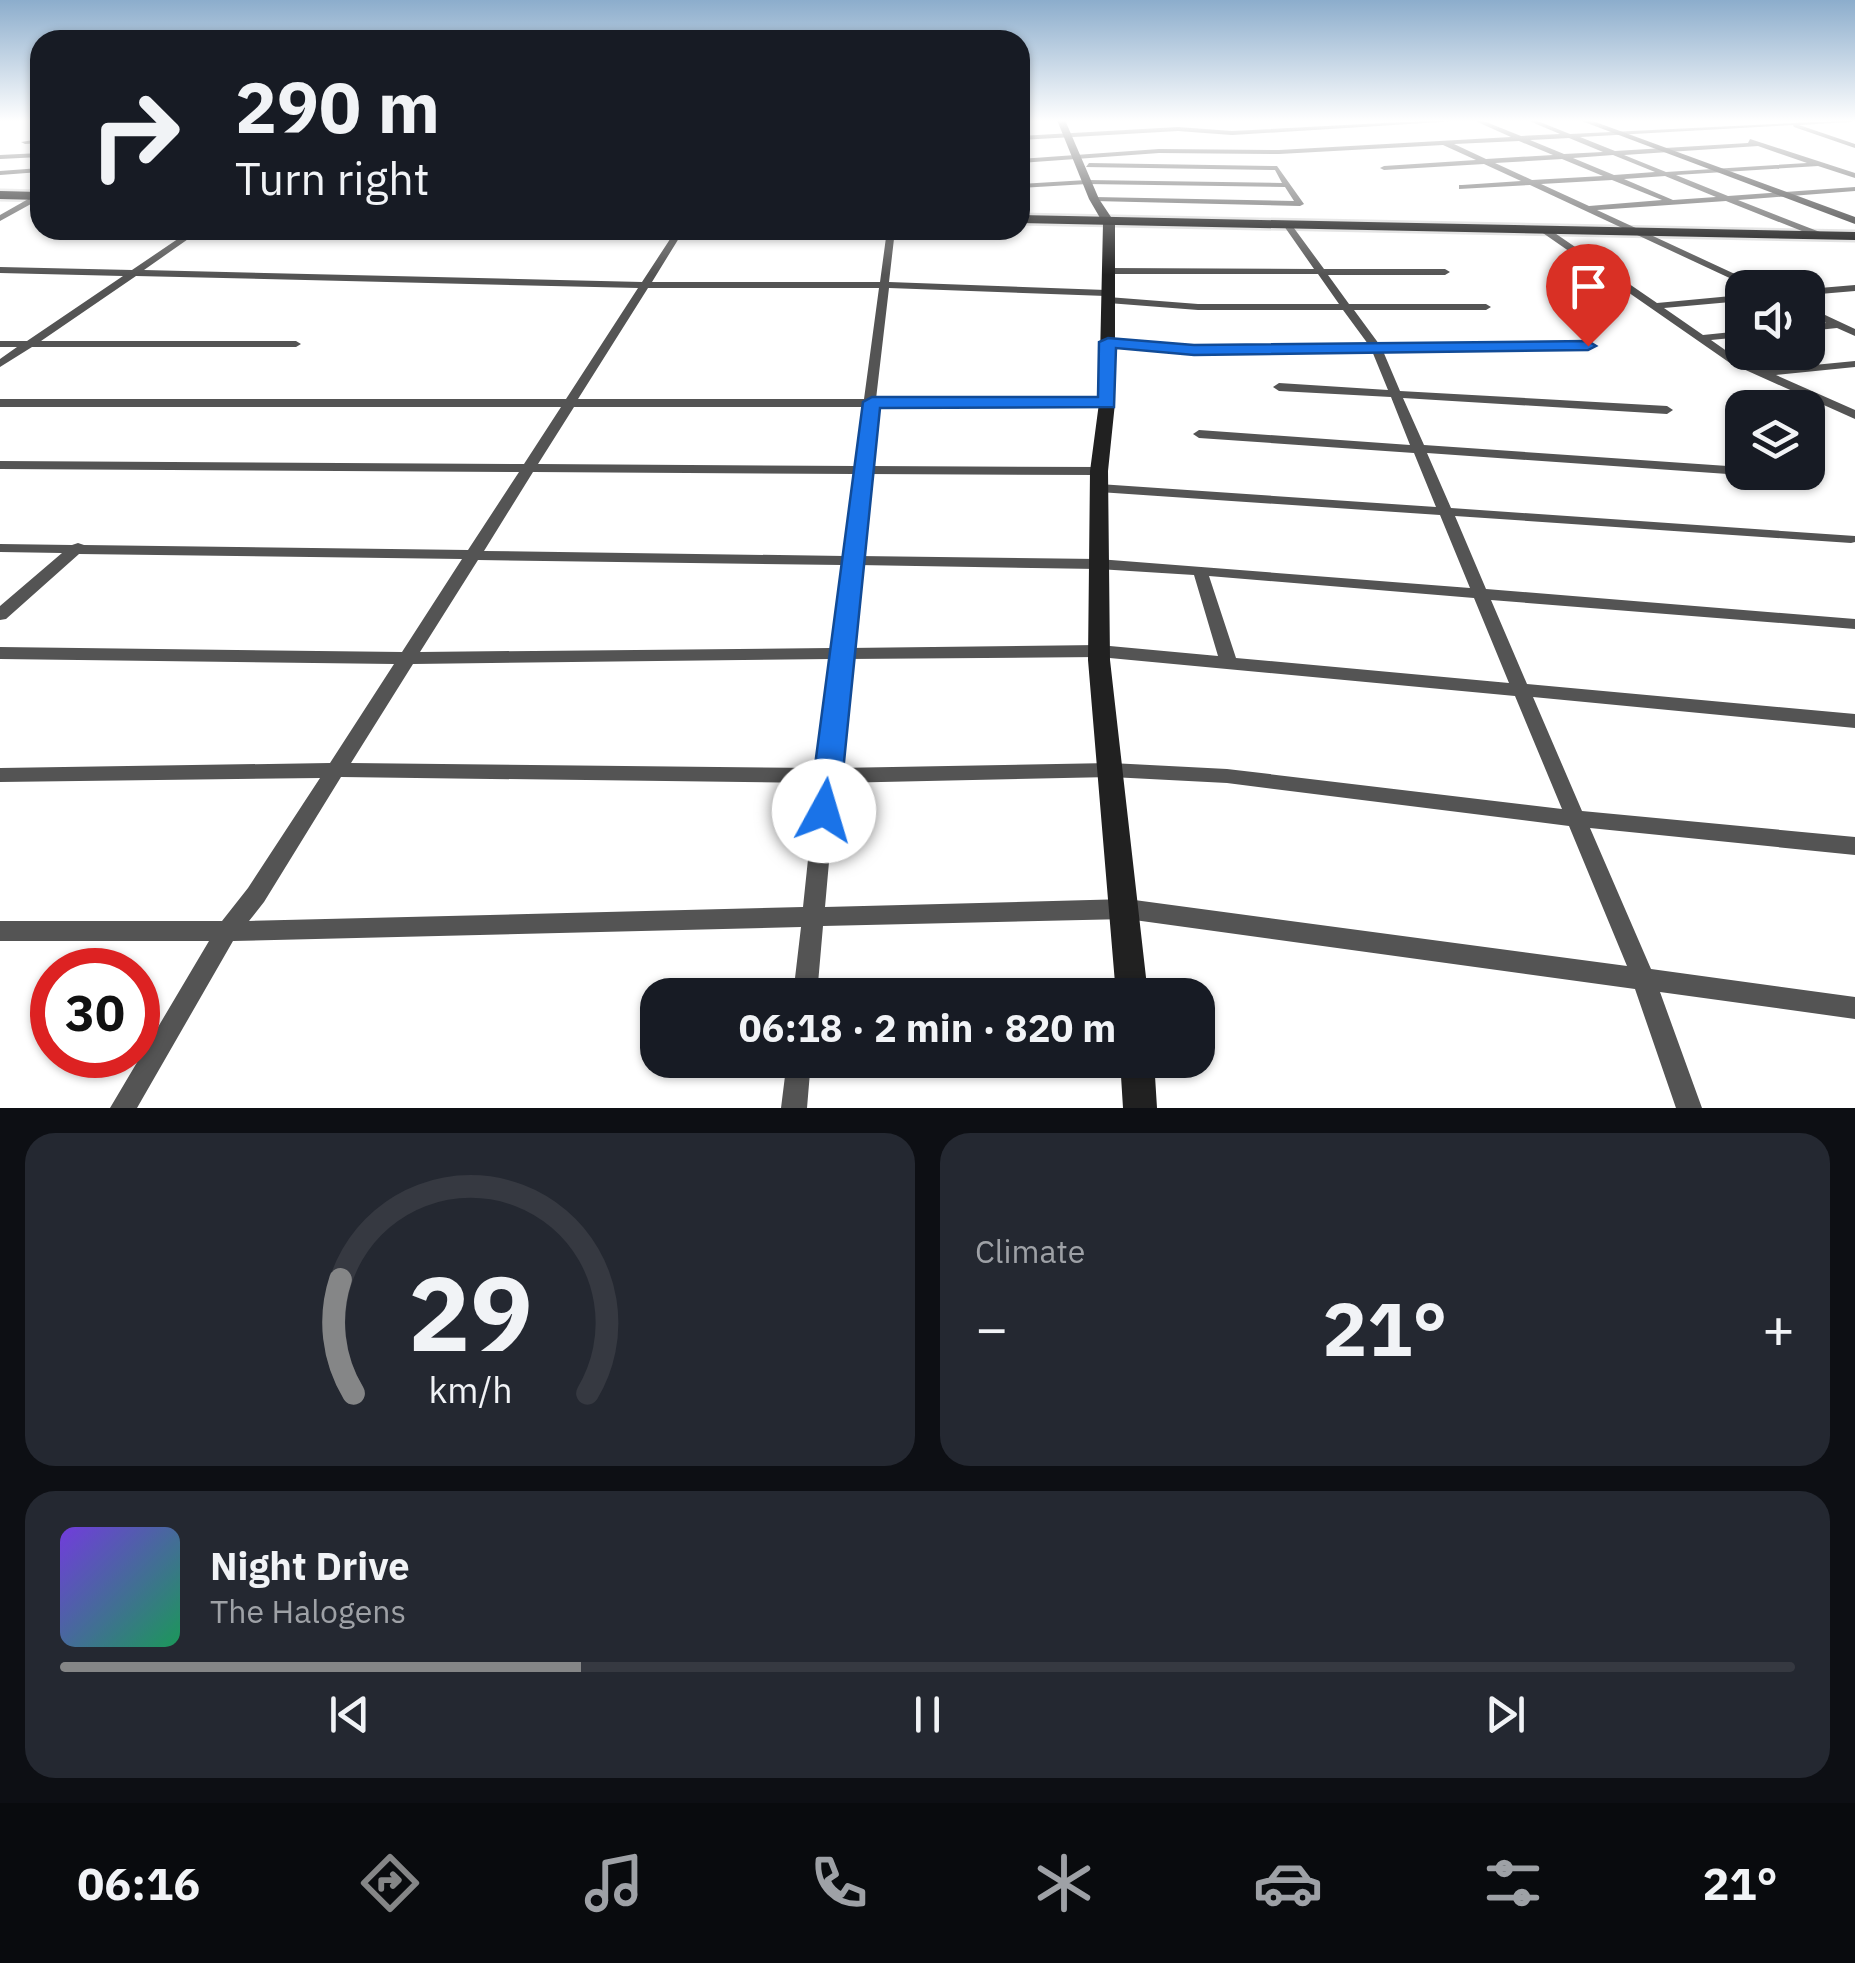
<!DOCTYPE html>
<meta charset="utf-8">
<style>
body{margin:0;font-family:"IBM Plex Sans",sans-serif;background:#242831;color:#f1f3f6;height:100vh;display:flex;flex-direction:column;font-size:38px;white-space:nowrap}
*{box-sizing:border-box;margin:0}
p{font-size:32px;color:#9ea1a6}
.icon{flex:none;width:55px;height:55px;fill:none;stroke:currentColor;stroke-width:2;stroke-linecap:round;stroke-linejoin:round}
.map{position:relative;height:1108px;overflow:hidden}
.drawer{display:flex;flex-direction:column;gap:25px;padding:25px;background:#0d0f14;flex:1}
.drawer>*{flex:none}
.top-card{position:absolute;left:30px;top:30px;width:1000px;height:210px;border-radius:30px;box-shadow:0 2px 8px #0004;background:#171b24;color:#f1f3f6;overflow:hidden}
.fabs{position:absolute;left:1725px;top:270px;display:grid;gap:20px}
.fabs a{display:grid;place-items:center;width:100px;height:100px;border-radius:20px;background:#171b24;box-shadow:0 2px 8px #0004;font-size:50px}
.speed{position:absolute;left:30px;top:948px;display:flex;gap:20px;font-size:50px;font-weight:700;text-align:center}
.speed>*{display:grid;place-content:center;width:130px;height:130px;border-radius:50%;background:#171b24;box-shadow:0 2px 8px #0004;line-height:1}
.speed .limit{border:15px solid #d22;background:#fff;color:#111}
.pin{position:absolute;display:grid;place-items:center;width:85px;height:85px;color:#fff;margin:-102px -42px;border-radius:50% 50% 50% 0;rotate:-45deg;box-shadow:0 0 10px #0007}
.pin .icon{rotate:45deg}
.me{position:absolute;width:110px;margin:-55px;rotate:6deg;stroke-linejoin:round;filter:drop-shadow(0 0 8px #0008)}
.turn{display:flex;align-items:center;gap:35px;height:210px;padding:0 40px;font-size:45px}
.turn .icon{width:130px;height:130px;stroke-width:2.5}
.turn b{display:block;font-size:70px;line-height:85px}
.big{font-size:75px;font-weight:800;line-height:1.1}
.drawer .widget{flex:1;display:flex;flex-direction:column;justify-content:center;gap:15px;min-width:0;padding:0 35px;border-radius:30px;background:#242831}
.drawer .dial{align-items:center;gap:0}
.dial svg{height:260px;overflow:visible;fill:none;stroke:#363941;stroke-width:7;stroke-linecap:round;text-anchor:middle}
.dial text{fill:#f1f3f6;stroke:none}
.song{display:flex;align-items:center;gap:30px}
.cover{width:120px;height:120px;border-radius:15px;background:linear-gradient(135deg,hsl(260 70% 55%),hsl(150 70% 35%))}
.played{height:10px;border-radius:5px;background:linear-gradient(90deg,#858687 30%,#363941 30%)}
.keys{display:flex;justify-content:space-around;direction:ltr}
.heat{display:flex;justify-content:space-between;align-items:center;font-size:55px;direction:ltr}
.drawer .tiles{flex:1;display:grid;gap:25px;grid-template-columns:1fr 1fr}
.widget:last-child{grid-column:span 2}
.trip{position:absolute;left:640px;top:978px;width:575px;height:100px;border-radius:30px;background:#171b24;box-shadow:0 2px 8px #0004;font-weight:800;line-height:100px;text-align:center}
.tabs{display:flex;height:160px;justify-content:space-around;align-items:center;background:#090b0e;color:#9ea1a6}
.tabs .icon{width:70px;height:70px}
.tabs .selected{color:#858687}
.tabs b{font-size:45px;color:#f1f3f6}
.map>svg:first-child{display:block}
.lines{fill:none;stroke-linecap:round;stroke-linejoin:round}
.primary-casing{stroke:#dbdbdb;stroke-width:5}
.street{fill:#545454;fill-rule:evenodd}
.secondary{fill:#212121;fill-rule:evenodd}
.primary{fill:#000;fill-rule:evenodd}
.route{fill:#1a73e8;stroke:#114b97;stroke-width:2.5}
</style>
<div class="map">
<svg width="1855" height="1108" viewBox="0 0 1855 1108">
<rect width="100%" height="100%" fill="#fff"/>
<g class="lines">
<defs>
<path id="primary" d="M0,191L40,192V200L0,199Z
M1020,215L1855,232V240L1020,223Z"/>
</defs>
<use href="#primary" class="primary-casing"/>
<path class="street" d="M1440,120H1481L1521,136L1560,134L1527,120H1535L1570,134L1854,120L1851,122L1799,125L1855,144V148L1794,127L1793,125L1580,137L1615,151L1748,143L1750,139L1855,173V178L1818,166L1676,175L1728,196L1855,187V191L1738,200L1825,234L1826,236L1822,239L1726,201L1597,210L1765,288H1751L1530,185L1459,189V185H1462L1521,181L1484,164L1384,170L1380,168L1384,166L1476,160L1443,145L1279,154L1159,153L1020,163V159L1159,149L1279,150L1511,137L1473,120L1232,135L1178,131L1020,140V136L1178,127L1232,131ZM1569,138L1603,152L1564,154L1530,140ZM1519,141L1553,155L1486,159L1454,144ZM1758,146L1807,163L1666,172L1624,155ZM1613,155L1655,172L1614,175L1573,158ZM1562,159L1603,176L1532,180L1495,163ZM1665,176L1716,197L1673,200L1624,179ZM1612,180L1662,200L1589,206L1541,184Z
M40,139V143L25,144L21,142Z
M40,153V157L0,159V155Z
M1089,163L1277,166L1304,204L1300,206L1094,201L1090,199L1094,197L1294,201L1285,187L1087,184L1020,188V184L1087,180L1282,183L1275,170L1086,167Z
M40,168V172L0,175V171Z
M37,194H40V199L0,221V215Z
M1288,223L1291,224L1324,269H1445L1450,272L1445,275H1328L1349,304H1486L1491,307L1486,310H1354L1379,344L1588,342L1593,345L1588,348L1383,351L1400,391L1667,406L1673,410L1667,414L1403,398L1424,445L1742,467V472H1748L1742,475L1427,453L1451,508L1855,536V542L1851,543L1455,516L1486,589L1855,619V629L1491,600L1527,684L1855,714V728L1533,697L1582,811L1855,837V855L1590,828L1651,969L1855,997V1019L1660,992L1702,1108H1676L1635,989L1127,919L823,926L817,995H793L801,927L233,941L137,1108H110L209,941H0V921H222L248,888L320,778L0,782V768L330,763L394,664L0,659V647L402,652L462,559L79,554L6,619L0,620V606L62,553L0,552V544L72,545L78,543L84,545L468,550L519,472L0,469V461L524,464L561,407H0V399H566L638,288L136,276L41,341H296L301,344L296,347H32L0,367V359L17,347H0V341H27L123,276L0,273V267L132,270L191,230H201L144,270L642,282L676,230H684L652,282H880L887,230H895L889,282L1106,290L1111,293L1106,296L889,288L876,399H1107L1113,403L1107,407H875L869,466L1099,467L1106,471L1099,475L868,474L859,556L1098,559L1470,588L1440,515L1099,492L1092,488L1099,484L1436,507L1414,453L1199,438L1193,434L1199,430L1410,445L1391,397L1279,391L1273,387L1279,383L1388,390L1372,351L1194,353L1108,345L1103,342L1108,339L1194,347L1368,344L1343,310H1198L1108,303L1103,300L1108,297L1198,304H1339L1318,274H1109L1104,271L1109,268L1314,269L1284,226ZM648,288H879L864,399H578ZM574,407H863L855,466L538,464ZM533,472L854,474L844,556L484,551ZM478,560L842,565L831,648L420,652ZM858,565L1098,569L1194,575L1218,656L1099,645L848,648ZM1209,576L1474,598L1509,683L1236,658ZM1099,657L1515,696L1562,809L1227,769L1111,763L837,768L847,659ZM830,659L818,768L351,763L413,664ZM341,777L816,783L803,907L249,921L264,902ZM1111,777L1227,783L1569,826L1627,966L1127,899L825,907L836,783Z
M1540,227H1546L1657,303L1742,295V301L1664,308L1703,335L1742,331V337L1711,340L1738,359L1763,370L1855,361V367L1776,375L1855,410V419L1730,363L1540,231Z
M1855,285V291L1808,295V289Z
M1808,307L1855,329V336L1837,328L1808,331V325L1826,323L1808,314Z
M787,1060H811L807,1108H781Z"/>
<path class="secondary" d="M1057,120H1065L1099,199L1115,223V403L1108,471L1110,660L1148,995H1116L1088,660L1090,471L1099,403L1103,223L1089,199Z
M1579,120H1590L1855,217V224Z
M1120,1060H1154L1157,1108H1123Z"/>
<use href="#primary" class="primary"/>
</g>
<linearGradient id="sky" x2="0" y2="1"><stop stop-color="#8cadcc"/><stop offset="0.44" stop-color="#fff"/><stop offset="1" stop-color="#fff" stop-opacity="0"/></linearGradient>
<rect width="1855" height="275" fill="url(#sky)"/>
<path class="route" d="M1108,338L1194,345L1588,341L1596,346L1588,350L1194,355L1116,348L1114,407L880,408L839,811L834,820L824,823L813,820L809,811L863,402L872,397H1098L1099,342Z"/>
</svg>
<div class="fabs">
<a><svg class="icon" aria-label="sound" viewBox="0 0 24 24"><path d="M4 9h4l5-4v14l-5-4H4zM17 9q2 3 0 6"/></svg></a>
<a><svg class="icon" aria-label="layers" viewBox="0 0 24 24"><path d="M12 4l9 5-9 5-9-5zM3 14l9 5 9-5"/></svg></a>
</div>
<div class="speed"><div class="limit">30</div></div>
<div class="pin" style="left:1588px;top:346px;background:#d93025"><svg class="icon" aria-label="arrive" viewBox="0 0 24 24"><path d="M6 21V4h12l-3 4 3 4H6"/></svg></div>
<svg class="me" style="left:824px;top:811px" viewBox="-20 -20 40 40"><circle r="19" fill="#fff"/><path d="M0-13L10 11 0 6-10 11z" fill="#1a73e8"/></svg>
<div class="trip">06:18 · 2 min · 820 m</div>
<div class="top-card">
<div class="turn"><svg class="icon" aria-label="right" viewBox="0 0 24 24"><path d="M7 20v-9h11M14 6l5 5-5 5"/></svg><div><b>290 m</b>Turn right</div></div>
</div>
</div>
<section class="drawer">
<div class="tiles">
<div class="widget dial"><svg viewBox="0 0 100 80">
<path d="M14 69A42 42 0 1 1 86 69"/>
<path d="M14 69A42 42 0 0 1 10 34" stroke="#858687"/>
<text x="50" y="56" font-size="32" font-weight="700">29</text>
<text x="50" y="72" font-size="11">km/h</text>
</svg></div>
<div class="widget"><p>Climate</p>
<div class="heat"><a>−</a><b class="big">21°</b><a>+</a></div>
</div>
<div class="widget">
<div class="song"><i class="cover"></i><div><b>Night Drive</b><p>The Halogens</p></div></div>
<div class="played"></div>
<div class="keys"><svg class="icon" aria-label="previous" viewBox="0 0 24 24"><path d="M18 5L8 12l10 7zM5 5v14"/></svg><svg class="icon" aria-label="pause" viewBox="0 0 24 24"><path d="M8 5v14M16 5v14"/></svg><svg class="icon" aria-label="next" viewBox="0 0 24 24"><path d="M6 5l10 7-10 7zM19 5v14"/></svg></div>
</div>
</div>
</section>
<nav class="tabs">
<b>06:16</b>
<svg class="icon selected" aria-label="directions" viewBox="0 0 24 24"><path d="M12 3l9 9-9 9-9-9zM9 14v-3h6M13 9l2 2-2 2"/></svg>
<svg class="icon" aria-label="music" viewBox="0 0 24 24"><path d="M9 18V5l10-2v13"/><circle cx="6" cy="18" r="3"/><circle cx="16" cy="16" r="3"/></svg>
<svg class="icon" aria-label="phone" viewBox="0 0 24 24"><path d="M5 4h4l2 5-3 2q2 4 5 5l2-3 5 2v4C11 20 4 13 5 4z"/></svg>
<svg class="icon" aria-label="climate" viewBox="0 0 24 24"><path d="M12 3v18M4 7l16 10M4 17L20 7"/></svg>
<svg class="icon" aria-label="car" viewBox="0 0 24 24"><path d="M5 17H2v-5l4-1 3-4h7l3 4 3 1v5h-3M9 17h6M6 11h13"/><circle cx="7" cy="17" r="2"/><circle cx="17" cy="17" r="2"/></svg>
<svg class="icon" aria-label="filters" viewBox="0 0 24 24"><path d="M4 7h16M4 17h16"/><circle cx="9" cy="7" r="2"/><circle cx="15" cy="17" r="2"/></svg>
<b>21°</b>
</nav>
